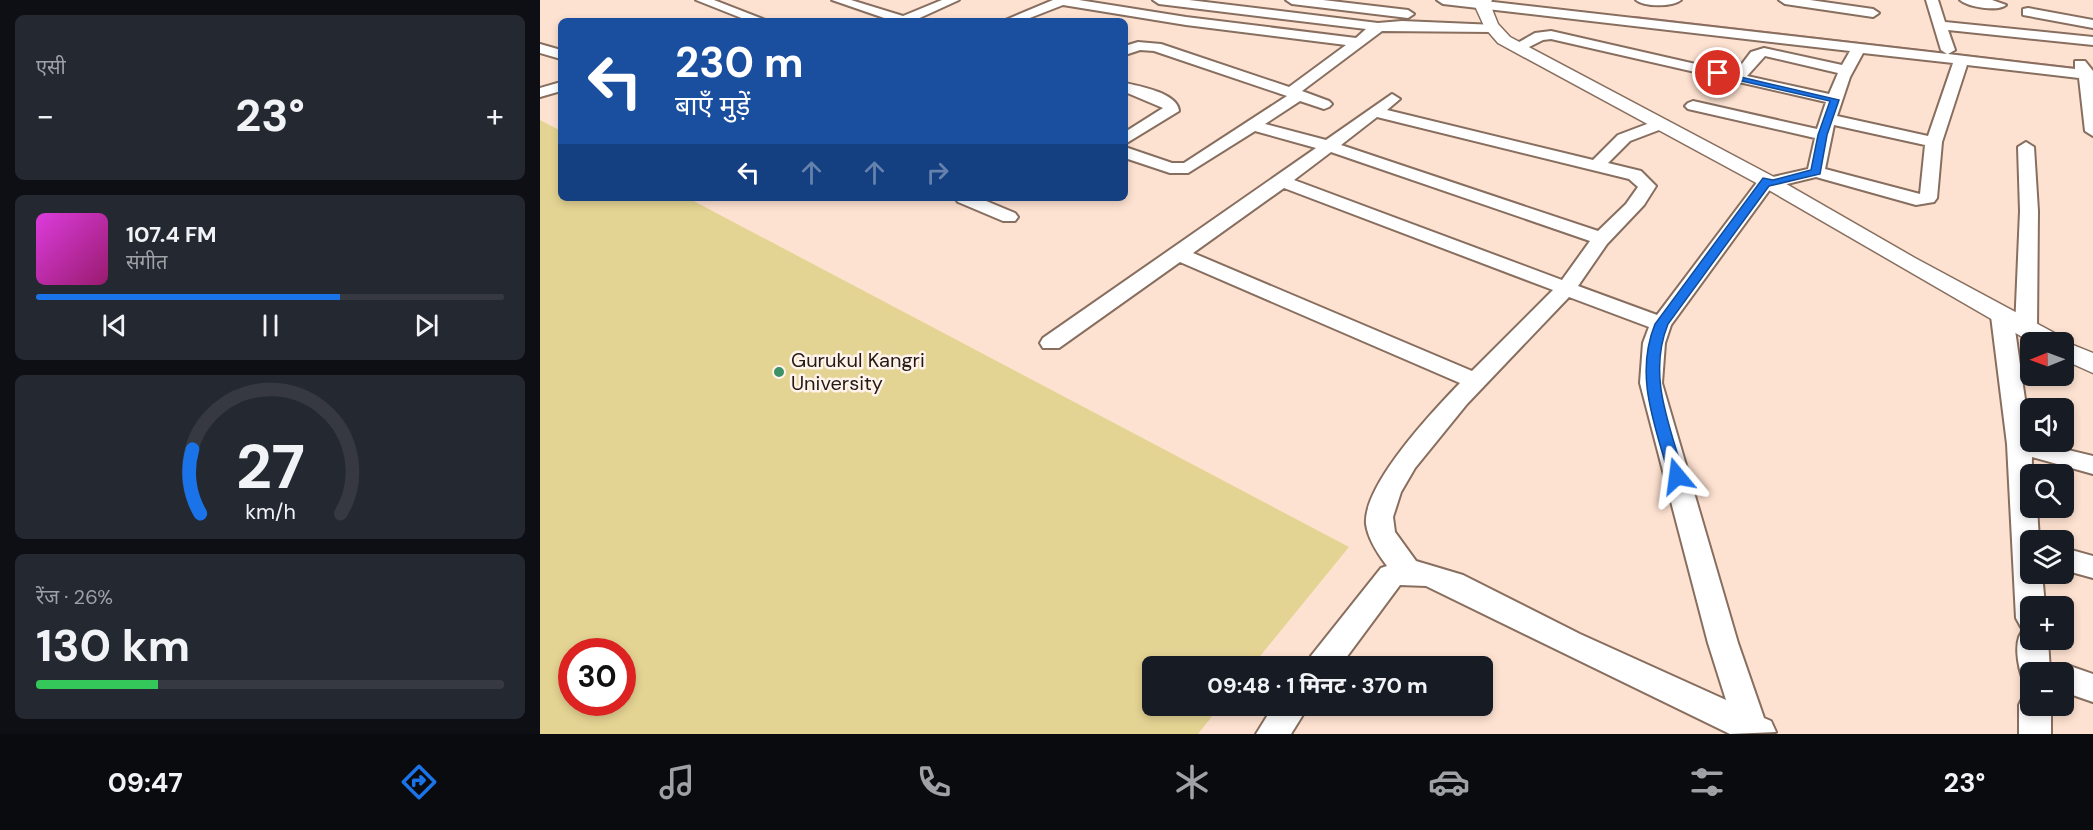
<!DOCTYPE html>
<html lang="hi">
<meta charset="utf-8">
<style>
body{margin:0;font-family:"DM Sans","Noto Sans Devanagari",sans-serif;background:#242831;color:#f1f3f6;height:100vh;display:flex;flex-direction:column;font-size:22px;white-space:nowrap}
*{box-sizing:border-box;margin:0}
p{font-size:20px;color:#9ea1a6}
.icon{flex:none;width:33px;height:33px;fill:none;stroke:currentColor;stroke-width:2;stroke-linecap:round;stroke-linejoin:round}
.map{position:relative;flex:1;overflow:hidden}
.sheet{display:flex;flex-direction:column;gap:15px;padding:15px;background:#0d0f14;width:540px}
.sheet>*{flex:none}
.guide{position:absolute;left:18px;top:18px;width:570px;height:183px;border-radius:9px;box-shadow:0 3px 9px #0003;background:#1a4fa0;color:#fff;overflow:hidden}
.needle{width:39px;rotate:269deg}
.buttons{position:absolute;left:1480px;top:332px;display:grid;gap:12px}
.buttons a{display:grid;place-items:center;width:54px;height:54px;border-radius:9px;background:#171b24;box-shadow:0 3px 9px #0003;font-size:30px}
.speed{position:absolute;left:18px;top:638px;display:flex;gap:12px;font-size:30px;font-weight:700;text-align:center}
.speed>*{display:grid;place-content:center;width:78px;height:78px;border-radius:50%;background:#171b24;box-shadow:0 3px 9px #0003;line-height:1}
.speed .limit{border:9px solid #d22;background:#fff;color:#111}
.pin{position:absolute;display:grid;place-items:center;width:51px;height:51px;color:#fff;margin:-26px;border:3px solid #fff;border-radius:50%;box-shadow:0 2px 6px #0007}
.me{position:absolute;width:66px;margin:-33px;rotate:344deg;stroke-linejoin:round;filter:drop-shadow(0 0 4px #0008)}
.turn{display:flex;align-items:center;gap:21px;height:126px;padding:0 18px;font-size:27px}
.turn .icon{width:78px;height:78px;stroke-width:2.5}
.turn b{display:block;font-size:42px;line-height:51px}
.lanes{display:flex;align-items:center;height:57px;padding:0 18px;background:#0003;justify-content:center;gap:30px;direction:ltr}
.lanes .off{opacity:.35}
.big{font-size:45px;font-weight:700;line-height:1.1}
.sheet .card{flex:1;display:flex;flex-direction:column;justify-content:center;gap:9px;min-width:0;padding:0 21px;border-radius:9px;background:#242831}
.sheet .dial{align-items:center;gap:0}
.dial svg{height:156px;overflow:visible;fill:none;stroke:#363941;stroke-width:7;stroke-linecap:round;text-anchor:middle}
.dial text{fill:#f1f3f6;stroke:none}
.song{display:flex;align-items:center;gap:18px}
.cover{width:72px;height:72px;border-radius:9px;background:linear-gradient(135deg,hsl(300 70% 55%),hsl(320 70% 35%))}
.played{height:6px;border-radius:3px;background:linear-gradient(90deg,#1a73e8 65%,#363941 65%)}
.keys{display:flex;justify-content:space-around;direction:ltr}
.heat{display:flex;justify-content:space-between;align-items:center;font-size:33px;direction:ltr}
.charge{height:9px;border-radius:4px;background:linear-gradient(90deg,#34c759 26%,#363941 0)}
.trip{position:absolute;left:602px;top:656px;width:351px;height:60px;border-radius:9px;background:#171b24;box-shadow:0 3px 9px #0003;font-weight:700;line-height:60px;text-align:center}
.menu{display:flex;height:96px;justify-content:space-around;align-items:center;background:#090b0e;color:#9ea1a6}
.menu .icon{width:42px;height:42px}
.menu .on{color:#1a73e8}
.menu b{font-size:27px;color:#f1f3f6}
main{display:flex;flex:1;min-height:0}
.map>svg:first-child{display:block}
.green{fill:#e4d493;fill-rule:evenodd}
.lines{fill:none;stroke-linecap:round;stroke-linejoin:round}
.stream{stroke:#d3848c;stroke-width:4}
.minor-casing{stroke:#876e5f;stroke-width:4}
.tertiary-casing{stroke:#876e5f;stroke-width:3}
.minor{fill:#fff;fill-rule:evenodd}
.tertiary{fill:#fff;fill-rule:evenodd}
.route{fill:#1a73e8;stroke:#114b97;stroke-width:1.5}
.poi-dot{fill:#3c9266;stroke:#fff3ec;stroke-width:2}
.labels{text-anchor:middle;dominant-baseline:central;stroke-width:5;stroke-linejoin:round;paint-order:stroke}
.poi-label{font-size:20px;fill:#241a14;stroke:#fff3ec;text-anchor:start}
</style>
<main>
<section class="sheet">
<div class="card"><p>एसी</p>
<div class="heat"><a>−</a><b class="big">23°</b><a>+</a></div>
</div>
<div class="card">
<div class="song"><i class="cover"></i><div><b>107.4 FM</b><p>संगीत</p></div></div>
<div class="played"></div>
<div class="keys"><svg class="icon" aria-label="previous" viewBox="0 0 24 24"><path d="M18 5L8 12l10 7zM5 5v14"/></svg><svg class="icon" aria-label="pause" viewBox="0 0 24 24"><path d="M8 5v14M16 5v14"/></svg><svg class="icon" aria-label="next" viewBox="0 0 24 24"><path d="M6 5l10 7-10 7zM19 5v14"/></svg></div>
</div>
<div class="card dial"><svg viewBox="0 0 100 80">
<path d="M14 69A42 42 0 1 1 86 69"/>
<path d="M14 69A42 42 0 0 1 10 36" stroke="#1a73e8"/>
<text x="50" y="56" font-size="32" font-weight="700">27</text>
<text x="50" y="72" font-size="11">km/h</text>
</svg></div>
<div class="card"><p>रेंज · 26%</p><b class="big">130 km</b><div class="charge"></div></div>
</section>
<div class="map">
<svg width="1553" height="734" viewBox="0 0 1553 734">
<rect width="100%" height="100%" fill="#fee2d1"/>
<path class="green" d="M0,120L21,131V198H148L809,547L712,666H612V705H681L658,734H0ZM32,651H82V702H32Z"/>
<g class="lines">
<path class="stream" d="M1095,18L1553,71"/>
<defs>
<path id="minor" d="M156,0H174L228,21H209Z
M292,0H311L363,16L402,0H419L373,21H353Z
M513,0H539L646,17L816,38L826,29L619,4L613,0H649L838,23L862,21L956,25L958,28L951,32L842,31L762,91L789,101L792,104L789,107L784,109L760,101L725,124L786,140L852,94L860,99L847,110L1053,160L1078,135L1115,121H1127L1129,124L1127,127L1090,141L1068,163L1101,171L1116,186L1104,205L1067,244L1038,286L1117,315L1221,177H1233L1268,169L1275,138L1148,109L1145,106L1148,103L1153,101L1277,129L1286,102L1011,39L1003,40L979,52L972,48L974,45L995,33L1011,31L1195,73L1211,52L1224,48L1302,65L1310,51L903,4L897,0H936L1407,54L1401,50L1386,0H1398L1405,22L1553,37V45L1408,30L1415,50L1408,54L1535,69V61H1545L1553,71V136L1545,131L1539,78L1427,65L1402,142L1397,198L1394,202L1376,205L1276,177L1231,188L1131,325L1125,343L1122,383L1198,643L1224,718L1231,721L1236,732L1190,734L886,586L860,585L800,666H767L771,656L841,568L847,566C838,554 828,539 826,524C823,485 893,411 920,383L640,262L519,348H503L500,343L503,338L776,148L715,131L648,173H630L585,158V147L632,163H644L747,96L614,51L600,50L585,55V46L598,42L621,44L749,87L806,45L646,25L523,5L482,21H463ZM1323,53L1413,63L1388,136L1297,116L1310,77ZM1225,56L1298,73L1289,94L1207,76ZM837,117L1089,179L1098,187L1086,204L1058,231L801,145ZM1294,125L1385,145L1380,194L1285,169ZM791,152L1050,241L1022,280L754,180ZM744,188L1013,290L932,371L653,253ZM1029,297L1109,327L1103,343L1100,383L1168,643L1186,700L1040,634L923,575L876,561L855,532L853,517L861,492L875,468L927,404Z
M746,0H783L868,10L874,14L868,18L752,4Z
M1096,0H1141C1133,7 1104,7 1096,0Z
M1239,0H1270L1333,9L1339,13L1333,17L1245,4Z
M1420,0H1452L1466,5C1458,12 1428,7 1420,0Z
M1488,8L1553,20V28L1483,15V9Z
M0,44L21,50V59L0,53Z
M21,82V91L0,97V88Z
M585,83C599,86 638,93 639,111L585,144V132L623,108L585,92Z
M1486,142L1494,147L1498,211L1497,329L1494,334H1478L1475,329L1480,211L1478,147Z
M415,198H439L475,213L478,217L475,221H463L418,202Z
M1462,310L1469,311L1473,316L1491,441L1553,456V474L1492,457L1491,507H1497L1499,540H1491V573H1502L1505,606H1491V639H1508L1510,672H1491V684L1484,682C1478,668 1472,638 1485,629L1481,627L1476,618L1467,444L1451,316L1455,311Z
M1524,548L1553,556V578L1524,570Z
M1524,664L1553,674V702L1524,692V672H1511L1513,668Z
M1491,692V705H1511V734H1479V705L1484,695Z
M734,705H769L751,734H716Z"/>
<path id="tertiary" d="M937,0H952L950,4L958,24L970,37L1234,177L1375,258L1520,336L1523,341L1553,353V373L1524,360V342H1491L1220,185L958,43L945,28L934,4Z"/>
</defs>
<use href="#minor" class="minor-casing"/>
<use href="#tertiary" class="tertiary-casing"/>
<use href="#minor" class="minor"/>
<use href="#tertiary" class="tertiary"/>
</g>
<path class="route" d="M1175,71L1299,100L1287,135L1280,174L1229,186L1128,324C1107,376 1130,425 1144,476L1137,482L1129,476C1115,424 1094,376 1115,324L1223,178L1233,180L1271,170L1278,135L1290,101L1175,75Z"/>
<circle class="poi-dot" cx="239" cy="372" r="6"/>
<g class="labels">
<g class="poi-label">
<text x="251" y="360">Gurukul Kangri<tspan x="251" dy="23">University</tspan></text>
</g>
</g>
</svg>
<div class="buttons">
<a><svg class="needle" viewBox="-14 -14 28 28"><path d="M0-13l5 13h-10z" fill="#e53935"/><path d="M0 13l5-13h-10z" fill="#9ea1a6"/></svg></a>
<a><svg class="icon" aria-label="sound" viewBox="0 0 24 24"><path d="M4 9h4l5-4v14l-5-4H4zM17 9q2 3 0 6"/></svg></a>
<a><svg class="icon" aria-label="search" viewBox="0 0 24 24"><circle cx="10" cy="10" r="6"/><path d="M15 15l6 6"/></svg></a>
<a><svg class="icon" aria-label="layers" viewBox="0 0 24 24"><path d="M12 4l9 5-9 5-9-5zM3 14l9 5 9-5"/></svg></a>
<a>+</a>
<a>−</a>
</div>
<div class="speed"><div class="limit">30</div></div>
<div class="pin" style="left:1178px;top:73px;background:#d93025"><svg class="icon" aria-label="arrive" viewBox="0 0 24 24"><path d="M6 21V4h12l-3 4 3 4H6"/></svg></div>
<svg class="me" style="left:1137px;top:476px" viewBox="-20 -20 40 40"><path d="M0-17L14 15 0 8-14 15z" fill="#1a73e8" stroke="#fff" stroke-width="4"/></svg>
<div class="trip">09:48 · 1 मिनट · 370 m</div>
<div class="guide">
<div class="turn"><svg class="icon" aria-label="left" viewBox="0 0 24 24"><path d="M17 20v-9H6M10 6l-5 5 5 5"/></svg><div><b>230 m</b>बाएँ मुड़ें</div></div>
<div class="lanes"><svg class="icon" aria-label="left" viewBox="0 0 24 24"><path d="M17 20v-9H6M10 6l-5 5 5 5"/></svg><svg class="icon off" aria-label="ahead" viewBox="0 0 24 24"><path d="M12 20V5M6 11l6-6 6 6"/></svg><svg class="icon off" aria-label="ahead" viewBox="0 0 24 24"><path d="M12 20V5M6 11l6-6 6 6"/></svg><svg class="icon off" aria-label="right" viewBox="0 0 24 24"><path d="M7 20v-9h11M14 6l5 5-5 5"/></svg></div>
</div>
</div>
</main>
<nav class="menu">
<b>09:47</b>
<svg class="icon on" aria-label="directions" viewBox="0 0 24 24"><path d="M12 3l9 9-9 9-9-9zM9 14v-3h6M13 9l2 2-2 2"/></svg>
<svg class="icon" aria-label="music" viewBox="0 0 24 24"><path d="M9 18V5l10-2v13"/><circle cx="6" cy="18" r="3"/><circle cx="16" cy="16" r="3"/></svg>
<svg class="icon" aria-label="phone" viewBox="0 0 24 24"><path d="M5 4h4l2 5-3 2q2 4 5 5l2-3 5 2v4C11 20 4 13 5 4z"/></svg>
<svg class="icon" aria-label="climate" viewBox="0 0 24 24"><path d="M12 3v18M4 7l16 10M4 17L20 7"/></svg>
<svg class="icon" aria-label="car" viewBox="0 0 24 24"><path d="M5 17H2v-5l4-1 3-4h7l3 4 3 1v5h-3M9 17h6M6 11h13"/><circle cx="7" cy="17" r="2"/><circle cx="17" cy="17" r="2"/></svg>
<svg class="icon" aria-label="filters" viewBox="0 0 24 24"><path d="M4 7h16M4 17h16"/><circle cx="9" cy="7" r="2"/><circle cx="15" cy="17" r="2"/></svg>
<b>23°</b>
</nav>
